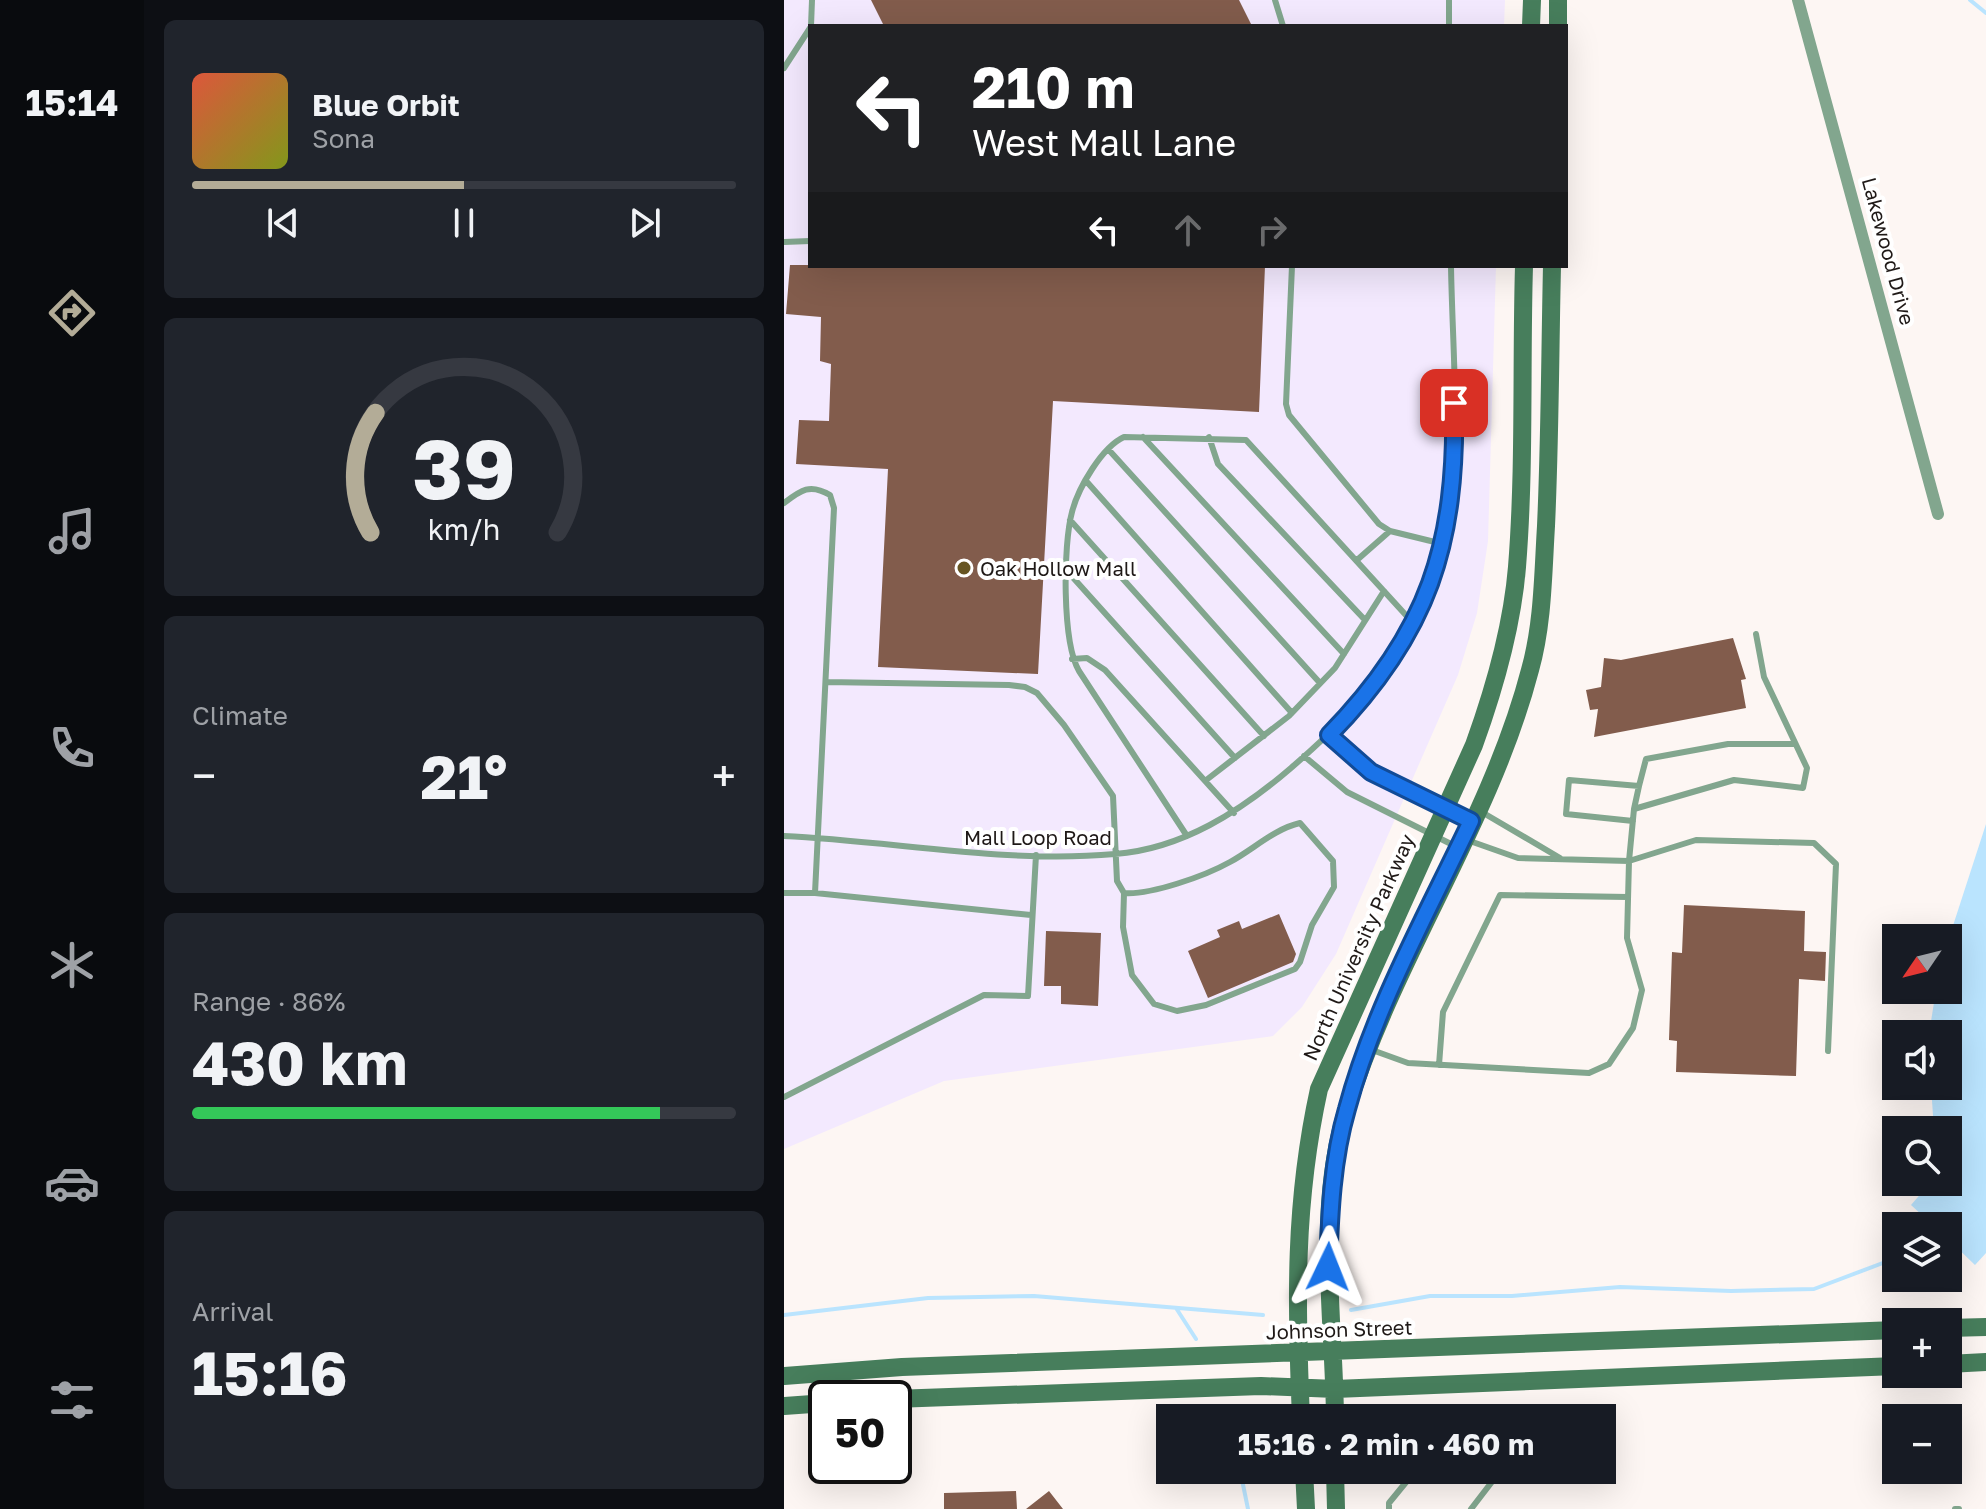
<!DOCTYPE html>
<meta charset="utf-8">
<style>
body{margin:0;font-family:"Golos Text",sans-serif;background:#20242c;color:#f1f3f6;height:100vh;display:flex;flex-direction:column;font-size:30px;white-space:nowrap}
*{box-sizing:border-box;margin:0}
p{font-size:26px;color:#9ea1a6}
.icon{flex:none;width:44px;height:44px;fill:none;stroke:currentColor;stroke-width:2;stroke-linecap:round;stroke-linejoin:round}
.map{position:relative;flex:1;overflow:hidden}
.drawer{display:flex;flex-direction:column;gap:20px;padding:20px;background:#0d0f14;width:640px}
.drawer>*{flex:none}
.banner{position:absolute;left:24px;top:24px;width:760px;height:244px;border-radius:0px;box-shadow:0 8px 32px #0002;background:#202124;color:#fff;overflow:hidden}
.needle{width:52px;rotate:235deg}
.tools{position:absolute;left:1098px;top:924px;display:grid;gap:16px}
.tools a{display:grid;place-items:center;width:80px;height:80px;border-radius:0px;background:#171b24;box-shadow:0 8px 32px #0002;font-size:40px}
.speed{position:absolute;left:24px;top:1380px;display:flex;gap:16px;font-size:40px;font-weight:700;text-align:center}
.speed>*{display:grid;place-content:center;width:104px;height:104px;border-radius:50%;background:#171b24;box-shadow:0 8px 32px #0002;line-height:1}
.speed .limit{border:4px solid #111;border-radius:12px;background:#fff;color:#111}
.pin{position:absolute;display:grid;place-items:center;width:68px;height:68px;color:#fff;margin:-34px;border-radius:16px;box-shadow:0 4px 12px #0006}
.me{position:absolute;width:88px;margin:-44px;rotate:2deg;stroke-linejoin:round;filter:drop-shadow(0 0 6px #0008)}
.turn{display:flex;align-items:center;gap:28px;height:168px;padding:0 32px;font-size:36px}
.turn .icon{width:104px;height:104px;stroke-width:2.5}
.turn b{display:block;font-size:56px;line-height:68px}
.lanes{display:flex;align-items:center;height:76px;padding:0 32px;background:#0003;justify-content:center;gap:40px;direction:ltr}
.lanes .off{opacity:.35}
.big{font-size:60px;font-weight:700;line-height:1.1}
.drawer .widget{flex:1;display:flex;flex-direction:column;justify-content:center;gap:12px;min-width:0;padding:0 28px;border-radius:12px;background:#20242c}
.drawer .dial{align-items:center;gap:0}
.dial svg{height:208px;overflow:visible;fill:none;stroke:#363941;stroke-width:7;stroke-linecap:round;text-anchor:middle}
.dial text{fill:#f1f3f6;stroke:none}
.song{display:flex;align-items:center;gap:24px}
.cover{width:96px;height:96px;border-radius:12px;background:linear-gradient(135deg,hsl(10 70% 55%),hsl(70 70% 35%))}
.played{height:8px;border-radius:4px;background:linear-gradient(90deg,#b3ac97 50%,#363941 50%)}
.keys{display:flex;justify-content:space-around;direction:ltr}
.heat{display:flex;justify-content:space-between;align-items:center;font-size:44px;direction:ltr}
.charge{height:12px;border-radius:6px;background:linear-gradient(90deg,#34c759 86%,#363941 0)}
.trip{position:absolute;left:372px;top:1404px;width:460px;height:80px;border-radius:0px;background:#171b24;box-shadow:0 8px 32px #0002;font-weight:700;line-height:80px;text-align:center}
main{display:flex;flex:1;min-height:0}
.dock{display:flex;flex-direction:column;width:144px;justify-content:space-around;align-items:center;background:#090b0e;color:#9ea1a6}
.dock .icon{width:56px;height:56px}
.dock .active{color:#b3ac97}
.dock b{font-size:36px;color:#f1f3f6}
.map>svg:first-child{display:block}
.commercial{fill:#f3e9fe}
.water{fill:#bae4fe}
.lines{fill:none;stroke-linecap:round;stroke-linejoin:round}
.stream{stroke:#bae4fe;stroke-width:4}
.building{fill:#825c4c}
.lane{stroke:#82a68e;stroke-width:6}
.street{stroke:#82a68e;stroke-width:12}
.secondary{stroke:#477e5c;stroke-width:18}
.route-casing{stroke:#114b97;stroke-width:20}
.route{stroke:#1a73e8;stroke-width:14}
.poi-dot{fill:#675523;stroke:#fff;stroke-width:3}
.labels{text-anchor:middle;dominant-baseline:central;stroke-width:8;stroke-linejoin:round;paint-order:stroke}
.street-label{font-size:20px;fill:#1f1917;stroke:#fff}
.poi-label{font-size:20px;fill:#1f1917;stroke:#fff;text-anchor:start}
</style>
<main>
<nav class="dock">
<b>15:14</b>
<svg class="icon active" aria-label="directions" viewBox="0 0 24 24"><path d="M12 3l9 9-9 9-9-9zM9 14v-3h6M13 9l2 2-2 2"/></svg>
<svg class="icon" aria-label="music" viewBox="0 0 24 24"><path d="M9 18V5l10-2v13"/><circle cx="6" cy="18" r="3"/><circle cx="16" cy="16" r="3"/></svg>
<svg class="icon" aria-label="phone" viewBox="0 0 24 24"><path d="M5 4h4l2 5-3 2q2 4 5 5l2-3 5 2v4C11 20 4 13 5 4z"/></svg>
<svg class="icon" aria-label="climate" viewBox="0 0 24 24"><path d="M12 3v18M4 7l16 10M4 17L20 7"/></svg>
<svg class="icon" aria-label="car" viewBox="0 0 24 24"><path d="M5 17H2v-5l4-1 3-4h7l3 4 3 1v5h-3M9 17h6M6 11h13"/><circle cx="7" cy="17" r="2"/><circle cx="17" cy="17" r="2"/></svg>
<svg class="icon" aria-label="filters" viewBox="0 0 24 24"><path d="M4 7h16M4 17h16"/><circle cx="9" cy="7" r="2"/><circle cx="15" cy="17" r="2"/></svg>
</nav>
<section class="drawer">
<div class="widget">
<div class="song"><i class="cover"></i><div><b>Blue Orbit</b><p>Sona</p></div></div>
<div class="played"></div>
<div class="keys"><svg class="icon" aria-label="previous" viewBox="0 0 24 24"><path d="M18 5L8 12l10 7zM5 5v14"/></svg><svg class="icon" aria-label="pause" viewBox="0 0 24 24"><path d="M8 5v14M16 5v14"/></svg><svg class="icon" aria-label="next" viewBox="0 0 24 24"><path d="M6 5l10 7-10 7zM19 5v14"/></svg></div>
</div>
<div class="widget dial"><svg viewBox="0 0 100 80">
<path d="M14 69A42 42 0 1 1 86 69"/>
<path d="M14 69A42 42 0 0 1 16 23" stroke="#b3ac97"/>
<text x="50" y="56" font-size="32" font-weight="700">39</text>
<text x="50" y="72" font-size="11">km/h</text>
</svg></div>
<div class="widget"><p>Climate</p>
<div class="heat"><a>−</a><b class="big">21°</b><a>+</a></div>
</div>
<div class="widget"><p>Range · 86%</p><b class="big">430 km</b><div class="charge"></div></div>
<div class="widget"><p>Arrival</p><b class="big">15:16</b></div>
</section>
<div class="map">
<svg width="1202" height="1509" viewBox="0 0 1202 1509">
<rect width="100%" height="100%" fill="#fdf6f3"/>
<path class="commercial" d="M0,0H721L720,26H26V266H712L704,541L693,613L674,675L552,954L518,1007L489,1036L160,1081L0,1149Z"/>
<path class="water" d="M1202,824V1253L1191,1265L1164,1239V1226H1150L1127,1205L1147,1182H1164V1130H1150L1147,1086H1164V1034H1145L1152,990H1164V941Z"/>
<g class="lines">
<path class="stream" d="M1186,0L1202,13
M392,1308L412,1339
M567,1310L646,1296H728L836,1287L947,1291L1030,1289L1112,1258
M0,1315L144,1298L250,1296L479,1315
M456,1470L464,1509"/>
</g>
<path class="building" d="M87,0H455L468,26H100Z
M6,265L481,266L475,412L269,401L254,674L94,667L104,469L12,464L15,420L45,421L47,364L36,361L37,317L2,314Z
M949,638L962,679L957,680L962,708L810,737L814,709L806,710L802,690L817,687L820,658L837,660Z
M900,905L1021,911L1020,951L1042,952L1041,981L1015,979L1012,1076L892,1072L893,1041L885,1040L888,952L898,953Z
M495,914L512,954L509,962L424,998L404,951L436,937L433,930L455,921L458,929Z
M262,931L317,933L314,1006L277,1004V986H260Z
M232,1491L233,1509H160V1493Z
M265,1491L279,1509H242Z"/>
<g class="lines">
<path class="lane" d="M491,0L499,26
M665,0V26
M27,26L28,0
M0,68L26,28
M0,242L26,241
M508,266L502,404L505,415L595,524L606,531L659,544
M359,437L560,654
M425,437L434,464L581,620
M324,449L536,683
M303,482L508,713
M0,503C17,490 26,483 46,495L50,508L31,893H0
M286,520L480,736
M573,560L606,531
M284,572L451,758
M972,634L980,677L1023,768L1019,788L950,780L850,809L845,861L912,840L1030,843L1052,864L1044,1051
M288,659L303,658L321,670L450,813
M42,682L225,685L241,687L253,693L280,725L329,796L333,881L340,893C367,895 421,876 446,862C470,849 490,829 516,823L549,861L550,887L528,925L516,962L511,969L422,1005L393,1011L370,1004L348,975L339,927L340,893
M545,735L587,772L687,821
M520,756L563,792L675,848
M421,781L505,716L551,668L600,591
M850,809L855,786
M696,811L776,858
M849,821L782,814L785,780L855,786L862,759L944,744H1011
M0,836C110,841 220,864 331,854C398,849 457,811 507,768C546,734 584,698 613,654C690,541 669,394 667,266
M403,836L295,671C278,642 279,545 288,512C294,488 318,447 340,437L462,440L630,624
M31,893L247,915
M588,1050L624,1063L805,1073L825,1064L849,1028L858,990L843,938L845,861L734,858L683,840
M655,1065L659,1012L716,895L844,897
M0,1097L200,995L244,996L252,855
M605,1509V1503L632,1470
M687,1509L717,1470
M1171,1509H1175"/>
<path class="street" d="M1014,0L1154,514"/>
<path class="secondary" d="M747,26L748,0
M774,26V0
M1164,1328L1202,1327
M1164,1364L1202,1362
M0,1376L118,1367L1112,1330
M110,1399L477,1386L551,1389L1112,1366
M0,1406L42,1403
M517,1418C512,1302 510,1203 535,1089L690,745C711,687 728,628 733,567C741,467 737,366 740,266
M551,1418C550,1314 531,1207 564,1105C611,956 707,820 746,670C759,624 759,574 762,526C766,439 766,353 768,266
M520,1470L522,1509
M551,1470L552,1509"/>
</g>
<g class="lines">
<defs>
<path id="route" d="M544,1267C546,1214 548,1160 563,1109C590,1008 643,914 687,821L587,772L545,735C645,633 673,543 670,403"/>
</defs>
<use href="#route" class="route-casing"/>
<use href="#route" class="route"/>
</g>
<circle class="poi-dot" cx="180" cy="568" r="8"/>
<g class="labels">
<g class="street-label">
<text transform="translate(1105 251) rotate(75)">Lakewood Drive</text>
<text x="254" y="837">Mall Loop Road</text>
<text transform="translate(574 947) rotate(-66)">North University Parkway</text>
<text transform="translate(555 1329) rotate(-2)">Johnson Street</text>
</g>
<g class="poi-label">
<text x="196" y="568">Oak Hollow Mall</text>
</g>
</g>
</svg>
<div class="tools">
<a><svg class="needle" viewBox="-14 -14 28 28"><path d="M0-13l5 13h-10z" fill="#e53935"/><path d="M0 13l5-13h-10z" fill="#9ea1a6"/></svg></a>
<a><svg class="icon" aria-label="sound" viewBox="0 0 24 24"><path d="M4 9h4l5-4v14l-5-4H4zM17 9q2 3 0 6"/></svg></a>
<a><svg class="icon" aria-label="search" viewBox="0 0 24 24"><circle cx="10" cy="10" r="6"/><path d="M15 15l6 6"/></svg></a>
<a><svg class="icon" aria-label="layers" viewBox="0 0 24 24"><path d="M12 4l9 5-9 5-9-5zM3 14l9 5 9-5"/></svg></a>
<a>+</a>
<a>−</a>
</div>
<div class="speed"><div class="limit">50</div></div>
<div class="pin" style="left:670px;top:403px;background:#d93025"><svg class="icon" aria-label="arrive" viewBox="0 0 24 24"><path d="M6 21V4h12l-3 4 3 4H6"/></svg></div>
<svg class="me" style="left:544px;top:1267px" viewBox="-20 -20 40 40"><path d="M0-17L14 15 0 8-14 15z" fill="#1a73e8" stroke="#fff" stroke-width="4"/></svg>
<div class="trip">15:16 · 2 min · 460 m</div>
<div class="banner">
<div class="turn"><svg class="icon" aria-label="left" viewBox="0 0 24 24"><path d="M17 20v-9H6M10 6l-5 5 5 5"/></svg><div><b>210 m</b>West Mall Lane</div></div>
<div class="lanes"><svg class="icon" aria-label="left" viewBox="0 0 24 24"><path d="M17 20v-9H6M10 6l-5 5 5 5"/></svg><svg class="icon off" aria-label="ahead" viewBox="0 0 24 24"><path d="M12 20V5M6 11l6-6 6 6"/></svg><svg class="icon off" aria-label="right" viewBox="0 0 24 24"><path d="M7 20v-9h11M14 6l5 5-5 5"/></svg></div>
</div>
</div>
</main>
